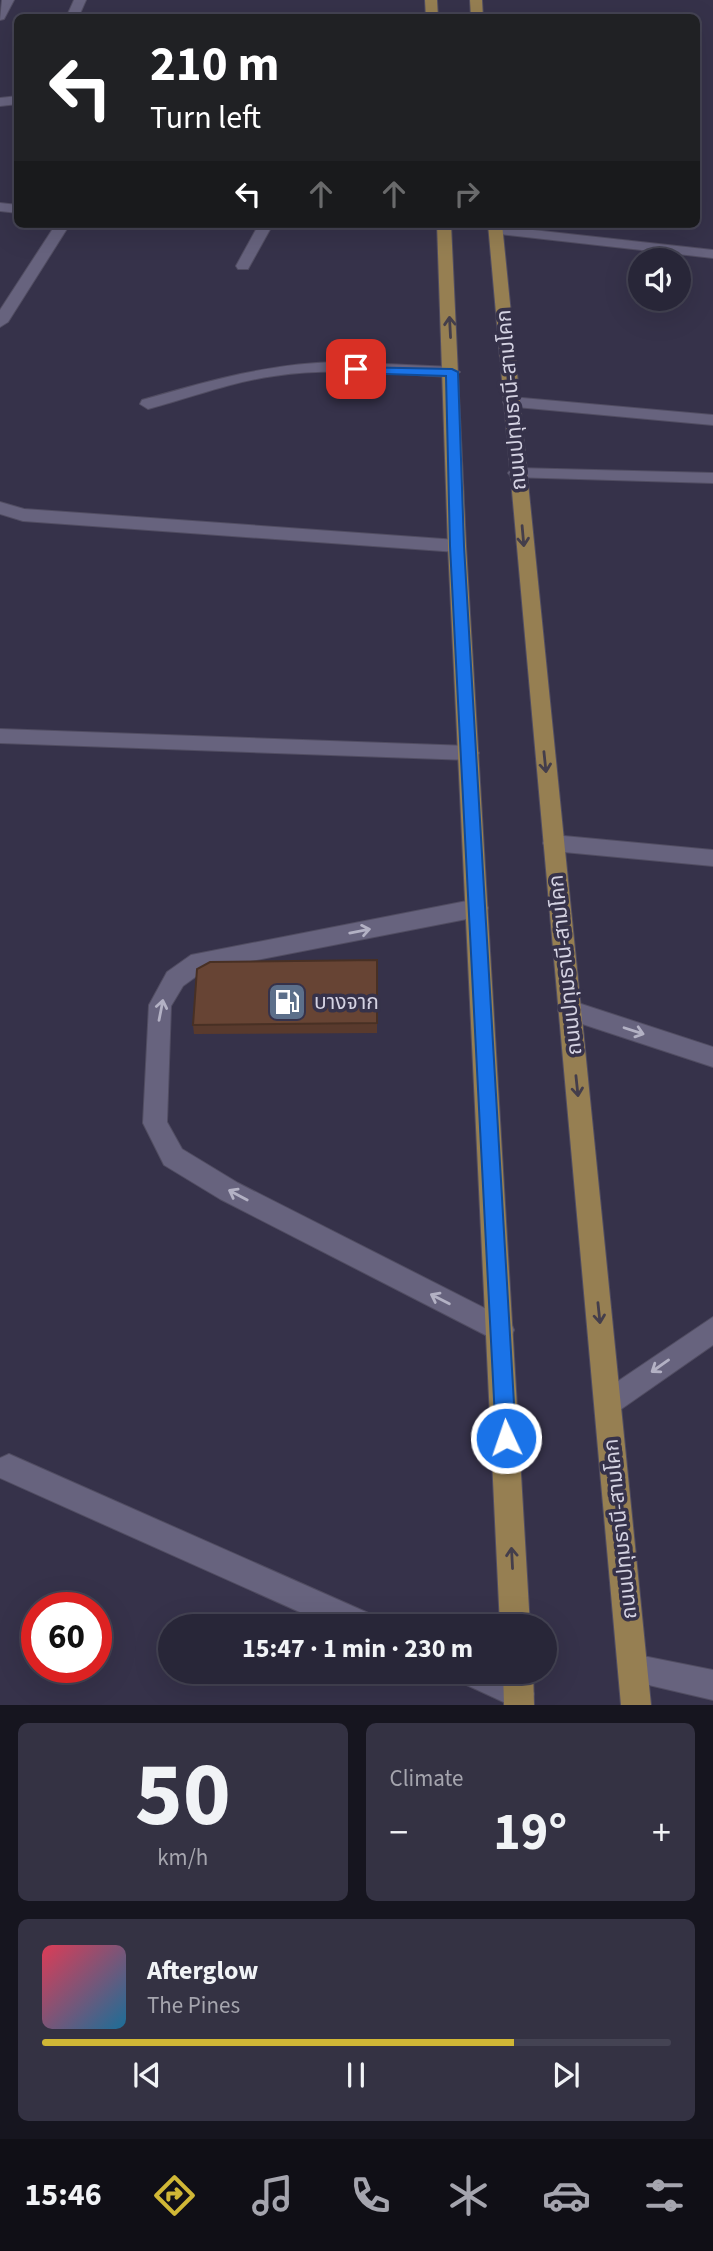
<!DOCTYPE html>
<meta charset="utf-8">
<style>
body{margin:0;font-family:"Source Sans 3","Noto Sans Thai",sans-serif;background:#343243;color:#f1f3f6;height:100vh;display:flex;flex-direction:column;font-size:26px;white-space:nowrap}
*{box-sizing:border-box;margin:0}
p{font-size:23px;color:#a5a5ae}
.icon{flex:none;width:38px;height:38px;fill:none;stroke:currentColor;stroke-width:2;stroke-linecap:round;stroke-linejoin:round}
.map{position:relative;height:1705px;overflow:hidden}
.drawer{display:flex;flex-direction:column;gap:18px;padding:18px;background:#16151f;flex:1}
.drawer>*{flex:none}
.guide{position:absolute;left:14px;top:14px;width:686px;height:214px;border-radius:10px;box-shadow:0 7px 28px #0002,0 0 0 2px #444353;background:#202124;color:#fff;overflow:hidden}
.fabs{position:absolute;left:628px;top:248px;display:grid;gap:14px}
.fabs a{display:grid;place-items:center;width:63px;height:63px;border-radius:50%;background:#282638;box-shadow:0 7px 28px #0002,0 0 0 2px #444353;font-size:35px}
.speed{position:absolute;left:21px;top:1592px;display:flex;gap:14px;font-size:35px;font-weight:700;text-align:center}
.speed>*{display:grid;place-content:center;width:91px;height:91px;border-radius:50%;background:#282638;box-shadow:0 7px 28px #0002,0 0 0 2px #444353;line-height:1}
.speed .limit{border:10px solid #d22;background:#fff;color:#111}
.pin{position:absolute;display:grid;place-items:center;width:60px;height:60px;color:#fff;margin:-30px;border-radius:14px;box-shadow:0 4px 10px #0006}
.me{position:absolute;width:77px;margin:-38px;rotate:357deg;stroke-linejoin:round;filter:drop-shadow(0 0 5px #0008)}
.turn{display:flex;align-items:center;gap:24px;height:147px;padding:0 21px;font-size:32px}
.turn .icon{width:91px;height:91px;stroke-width:2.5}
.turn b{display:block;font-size:49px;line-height:60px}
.lanes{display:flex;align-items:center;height:66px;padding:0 21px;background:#0003;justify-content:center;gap:35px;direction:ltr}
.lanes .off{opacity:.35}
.big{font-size:52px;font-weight:700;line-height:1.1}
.drawer .tile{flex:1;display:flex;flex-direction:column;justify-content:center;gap:10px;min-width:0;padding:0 24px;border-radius:10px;background:#343243}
.drawer .dial{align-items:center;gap:0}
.dial b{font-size:91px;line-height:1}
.song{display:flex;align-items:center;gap:21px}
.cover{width:84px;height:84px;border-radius:10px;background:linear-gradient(135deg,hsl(350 70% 55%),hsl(200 70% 35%))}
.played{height:7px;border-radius:4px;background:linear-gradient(90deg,#d0b736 75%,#444353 75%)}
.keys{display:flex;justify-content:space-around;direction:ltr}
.heat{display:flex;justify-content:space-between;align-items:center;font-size:38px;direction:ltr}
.drawer .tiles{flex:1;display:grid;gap:18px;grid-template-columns:1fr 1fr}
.tile:last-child{grid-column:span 2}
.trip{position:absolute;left:158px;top:1614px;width:399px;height:70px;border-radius:35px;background:#282638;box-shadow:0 7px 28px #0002,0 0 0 2px #444353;font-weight:700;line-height:70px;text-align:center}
.menu{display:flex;height:112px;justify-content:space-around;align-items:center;background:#100f16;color:#a5a5ae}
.menu .icon{width:49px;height:49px}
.menu .active{color:#d0b736}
.menu b{font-size:32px;color:#f1f3f6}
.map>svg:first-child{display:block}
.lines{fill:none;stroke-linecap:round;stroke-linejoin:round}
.lane-casing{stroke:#514d62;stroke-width:2}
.street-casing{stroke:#514d62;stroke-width:2}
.primary-casing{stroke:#514d62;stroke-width:2}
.lane{fill:#67637e;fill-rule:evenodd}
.street{fill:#67637e;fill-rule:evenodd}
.primary{fill:#967f52;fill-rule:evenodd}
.wall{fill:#593a2d}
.building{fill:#674434;stroke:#483024;stroke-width:2}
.oneway{stroke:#443e4b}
.oneway2{stroke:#b3b1c4}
.route{fill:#1a73e8;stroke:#114b97;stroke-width:2}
.labels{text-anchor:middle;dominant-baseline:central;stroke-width:7;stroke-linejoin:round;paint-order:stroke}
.street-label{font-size:21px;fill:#d4d2e2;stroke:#36324a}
.poi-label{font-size:21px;fill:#d4d2e2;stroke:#36324a;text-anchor:start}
</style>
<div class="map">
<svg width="713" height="1705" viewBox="0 0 713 1705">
<rect width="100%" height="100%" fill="#36324a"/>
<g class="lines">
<defs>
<path id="lane" d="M2,0H14L4,19L0,20Z
M74,0H86L78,18H66Z
M18,96V104L0,106V98Z
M496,226L713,250V258L491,233L489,230Z
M340,362L452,367L460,372L452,377C393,374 333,367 274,376C230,382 190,398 148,409L140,404L142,400C208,381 270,363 340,362Z
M511,397L713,415V425L505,406L503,402Z
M517,468L713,473V483L511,477L508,473L511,469Z
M0,729L469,746L476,748L479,753L476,758L469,760L0,743Z
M477,899L485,902L488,908L485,914L477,917L205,970L183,986L171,1006L167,1122L182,1149L238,1183L510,1321L514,1330L510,1339L501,1343L220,1199L164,1165L143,1123L149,1005L167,972L191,955Z
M569,1000L713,1047V1067L561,1017L558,1010L561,1003Z
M713,1317V1345L617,1412L608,1416L599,1412L595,1403L599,1394Z
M633,1654L713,1670V1700L623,1679L618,1669L623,1659Z"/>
<path id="street" d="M0,203L18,205V213L0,211Z
M56,224H70L8,322L0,327V310Z
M259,224H273L248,269H238L236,266Z
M0,502L24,509L457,540L466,546L457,552L23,521L0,514Z
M553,835L713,850V866L553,851L546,849L543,843L546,837Z
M9,1454L375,1616L379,1626H331L0,1478V1458Z
M453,1671H502L530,1683L534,1694L530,1705H510L458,1681Z"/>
<path id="primary" d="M425,0H437L438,18H426Z
M470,0H482L483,18H471Z
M437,224H451L466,546L530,1626H500L448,546Z
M488,224H502L651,1705H621Z
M503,1671H533L534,1705H504Z"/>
</defs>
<use href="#lane" class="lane-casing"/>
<use href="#street" class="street-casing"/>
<use href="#primary" class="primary-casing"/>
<use href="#lane" class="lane"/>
<use href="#street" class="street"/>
<use href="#primary" class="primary"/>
</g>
<path class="wall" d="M377,960V1033L194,1034L193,1025Z"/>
<path class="building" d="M377,960V1023L193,1025L197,969L210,962Z"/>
<defs><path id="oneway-shaft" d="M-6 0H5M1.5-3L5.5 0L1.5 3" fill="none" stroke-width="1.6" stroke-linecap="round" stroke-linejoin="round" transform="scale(1.75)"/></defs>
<g class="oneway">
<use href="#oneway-shaft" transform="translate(450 327) rotate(-93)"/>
<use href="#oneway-shaft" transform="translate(523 536) rotate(85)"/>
<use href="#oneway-shaft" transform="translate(545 762) rotate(84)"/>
<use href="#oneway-shaft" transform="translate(577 1086) rotate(84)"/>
<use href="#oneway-shaft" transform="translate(599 1313) rotate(84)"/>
<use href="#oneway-shaft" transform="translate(512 1558) rotate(-93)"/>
</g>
<g class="oneway2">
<use href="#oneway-shaft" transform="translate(360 931) rotate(-11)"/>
<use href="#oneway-shaft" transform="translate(161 1010) rotate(-79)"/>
<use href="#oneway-shaft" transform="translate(634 1031) rotate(18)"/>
<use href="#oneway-shaft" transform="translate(238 1195) rotate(-152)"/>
<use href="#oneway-shaft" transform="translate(440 1299) rotate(-153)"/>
<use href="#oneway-shaft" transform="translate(660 1366) rotate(145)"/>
</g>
<path class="route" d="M352,367L452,369L458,372L464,546L516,1438L513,1445L506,1448L499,1445L496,1438L450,546L446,376L356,373L350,369Z"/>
<defs>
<symbol id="fuel-square" viewBox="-11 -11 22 22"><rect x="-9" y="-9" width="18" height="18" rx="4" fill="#5c6f8a" stroke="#36324a"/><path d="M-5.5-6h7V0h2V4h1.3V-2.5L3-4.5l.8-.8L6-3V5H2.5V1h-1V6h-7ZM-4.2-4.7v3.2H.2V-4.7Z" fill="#fff"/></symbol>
</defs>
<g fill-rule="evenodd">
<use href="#fuel-square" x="265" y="980" width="44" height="44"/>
</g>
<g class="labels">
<g class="street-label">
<text transform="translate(511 400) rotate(-95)">ถนนปทุมธานี-สามโคก</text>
<text transform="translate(565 965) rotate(-96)">ถนนปทุมธานี-สามโคก</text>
<text transform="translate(620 1529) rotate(-96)">ถนนปทุมธานี-สามโคก</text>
</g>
<g class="poi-label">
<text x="314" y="1002">บางจาก</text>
</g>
</g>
</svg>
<div class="fabs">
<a><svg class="icon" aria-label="sound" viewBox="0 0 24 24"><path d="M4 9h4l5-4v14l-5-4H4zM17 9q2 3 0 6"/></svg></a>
</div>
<div class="speed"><div class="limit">60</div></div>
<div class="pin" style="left:356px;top:369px;background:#d93025"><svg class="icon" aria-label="arrive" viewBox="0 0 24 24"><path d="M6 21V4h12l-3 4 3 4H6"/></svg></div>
<svg class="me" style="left:506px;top:1438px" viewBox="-20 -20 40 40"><circle r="17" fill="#1a73e8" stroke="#fff" stroke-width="3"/><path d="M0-11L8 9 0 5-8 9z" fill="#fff"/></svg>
<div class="trip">15:47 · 1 min · 230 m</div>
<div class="guide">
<div class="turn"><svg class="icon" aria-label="left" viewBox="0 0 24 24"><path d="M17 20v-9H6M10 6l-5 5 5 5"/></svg><div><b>210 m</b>Turn left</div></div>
<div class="lanes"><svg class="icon" aria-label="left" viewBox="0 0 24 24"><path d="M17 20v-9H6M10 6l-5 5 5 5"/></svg><svg class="icon off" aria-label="ahead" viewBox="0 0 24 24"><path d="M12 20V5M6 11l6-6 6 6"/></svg><svg class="icon off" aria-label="ahead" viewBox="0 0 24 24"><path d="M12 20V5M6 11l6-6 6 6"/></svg><svg class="icon off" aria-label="right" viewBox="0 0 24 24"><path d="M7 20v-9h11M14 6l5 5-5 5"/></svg></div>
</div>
</div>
<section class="drawer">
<div class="tiles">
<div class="tile dial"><b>50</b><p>km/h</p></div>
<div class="tile"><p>Climate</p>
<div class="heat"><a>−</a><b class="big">19°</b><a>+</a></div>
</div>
<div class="tile">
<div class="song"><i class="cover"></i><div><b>Afterglow</b><p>The Pines</p></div></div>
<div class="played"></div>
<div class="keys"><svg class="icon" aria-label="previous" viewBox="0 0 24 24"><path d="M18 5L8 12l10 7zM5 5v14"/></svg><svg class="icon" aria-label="pause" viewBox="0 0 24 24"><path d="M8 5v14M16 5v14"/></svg><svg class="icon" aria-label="next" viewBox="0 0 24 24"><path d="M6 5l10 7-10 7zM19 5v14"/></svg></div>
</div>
</div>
</section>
<nav class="menu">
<b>15:46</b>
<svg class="icon active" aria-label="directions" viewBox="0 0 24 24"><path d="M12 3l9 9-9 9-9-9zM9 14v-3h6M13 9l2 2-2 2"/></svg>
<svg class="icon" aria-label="music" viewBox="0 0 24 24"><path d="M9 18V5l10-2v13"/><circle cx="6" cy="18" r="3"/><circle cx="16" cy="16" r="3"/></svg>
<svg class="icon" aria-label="phone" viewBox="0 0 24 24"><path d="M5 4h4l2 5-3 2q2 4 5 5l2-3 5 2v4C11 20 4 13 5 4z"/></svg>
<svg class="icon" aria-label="climate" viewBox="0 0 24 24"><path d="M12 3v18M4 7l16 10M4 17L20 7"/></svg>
<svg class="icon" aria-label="car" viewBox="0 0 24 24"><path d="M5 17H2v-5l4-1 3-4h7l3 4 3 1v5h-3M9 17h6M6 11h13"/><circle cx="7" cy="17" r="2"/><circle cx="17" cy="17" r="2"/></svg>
<svg class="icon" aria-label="filters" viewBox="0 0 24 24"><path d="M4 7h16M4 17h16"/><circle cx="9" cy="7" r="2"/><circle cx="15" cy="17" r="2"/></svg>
</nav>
